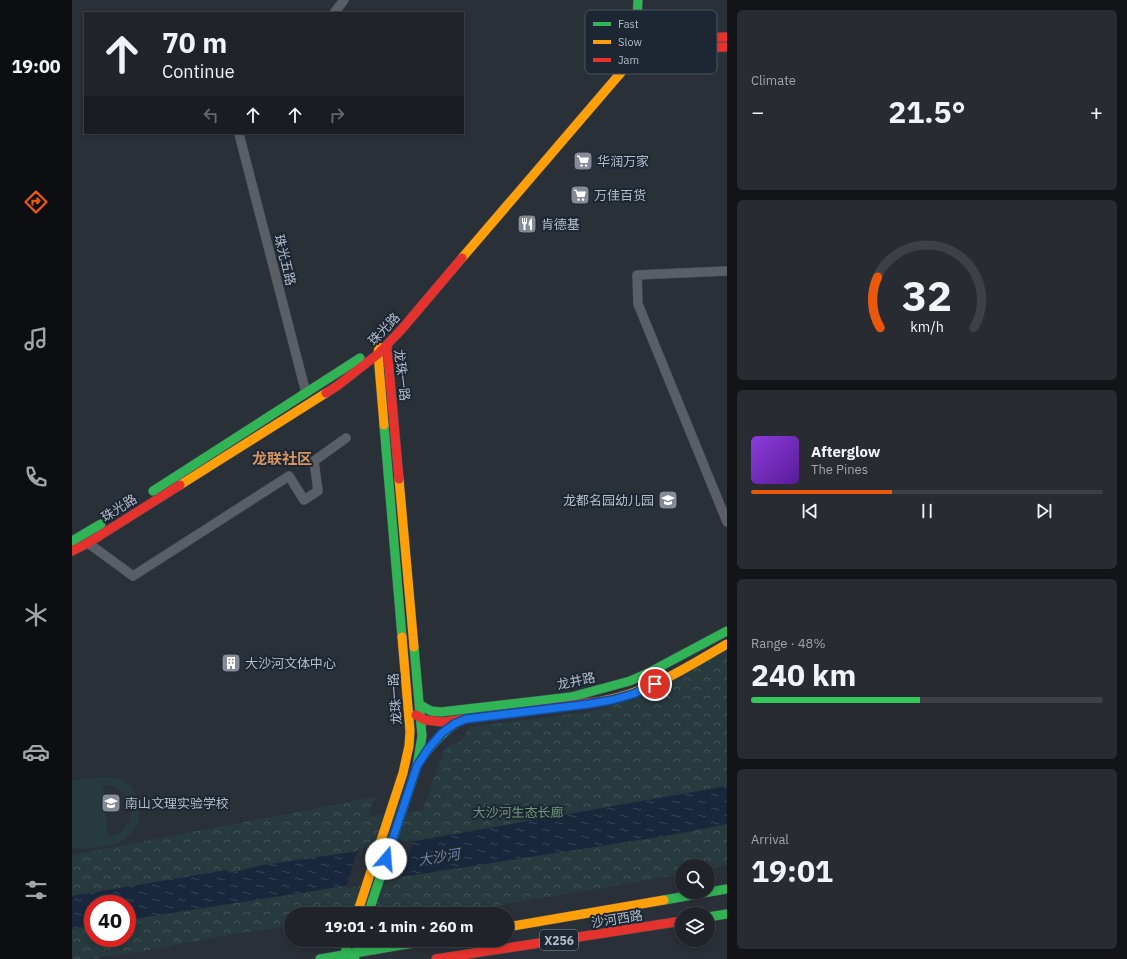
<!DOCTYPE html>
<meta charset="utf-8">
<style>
body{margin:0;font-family:"IBM Plex Sans","Noto Sans SC",sans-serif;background:#282c32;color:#f1f3f6;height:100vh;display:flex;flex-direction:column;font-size:15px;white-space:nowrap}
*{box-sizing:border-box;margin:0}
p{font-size:13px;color:#a2a4a8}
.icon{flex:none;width:22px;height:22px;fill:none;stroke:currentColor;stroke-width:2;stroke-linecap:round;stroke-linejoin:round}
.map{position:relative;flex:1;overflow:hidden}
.details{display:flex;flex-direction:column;gap:10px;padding:10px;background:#121417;width:400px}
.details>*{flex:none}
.top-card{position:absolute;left:12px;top:12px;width:380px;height:122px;border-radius:0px;box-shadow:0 2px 6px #0003,0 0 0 1px #3d4147;background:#20242a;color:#f1f3f6;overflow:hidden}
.buttons{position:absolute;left:603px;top:859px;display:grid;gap:8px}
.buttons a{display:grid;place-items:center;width:40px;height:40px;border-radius:50%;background:#20242a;box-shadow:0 2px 6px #0003,0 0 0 1px #3d4147;font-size:20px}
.speed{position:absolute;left:12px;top:895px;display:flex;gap:8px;font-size:20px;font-weight:700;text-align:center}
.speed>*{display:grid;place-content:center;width:52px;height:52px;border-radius:50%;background:#20242a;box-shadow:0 2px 6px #0003,0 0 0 1px #3d4147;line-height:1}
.speed .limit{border:6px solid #d22;background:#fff;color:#111}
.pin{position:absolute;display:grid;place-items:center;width:34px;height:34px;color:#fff;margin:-17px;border:2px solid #fff;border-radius:50%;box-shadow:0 1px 4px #0007}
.me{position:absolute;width:44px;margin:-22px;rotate:18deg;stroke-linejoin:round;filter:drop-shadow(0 0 3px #0008)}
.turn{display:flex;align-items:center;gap:14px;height:84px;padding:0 12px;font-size:18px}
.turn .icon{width:52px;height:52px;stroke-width:2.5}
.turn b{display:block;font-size:28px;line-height:34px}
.lanes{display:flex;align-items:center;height:38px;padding:0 12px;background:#0003;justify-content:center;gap:20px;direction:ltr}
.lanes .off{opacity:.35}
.big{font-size:30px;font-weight:700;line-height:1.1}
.details .widget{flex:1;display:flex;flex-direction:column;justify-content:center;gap:6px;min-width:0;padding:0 14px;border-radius:6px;background:#282c32}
.details .dial{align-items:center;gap:0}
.dial svg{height:104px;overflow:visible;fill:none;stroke:#3d4147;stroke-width:7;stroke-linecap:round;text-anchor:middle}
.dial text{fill:#f1f3f6;stroke:none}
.song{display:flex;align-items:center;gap:12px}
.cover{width:48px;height:48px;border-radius:6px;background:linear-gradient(135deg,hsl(270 70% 55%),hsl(270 70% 35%))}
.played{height:4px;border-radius:2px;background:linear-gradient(90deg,#ea580c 40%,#3d4147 40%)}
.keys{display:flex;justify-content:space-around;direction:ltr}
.heat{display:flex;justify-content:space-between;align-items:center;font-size:22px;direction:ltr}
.charge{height:6px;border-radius:3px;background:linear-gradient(90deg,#34c759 48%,#3d4147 0)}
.trip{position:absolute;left:212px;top:907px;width:230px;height:40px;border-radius:20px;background:#20242a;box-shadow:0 2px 6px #0003,0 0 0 1px #3d4147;font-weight:700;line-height:40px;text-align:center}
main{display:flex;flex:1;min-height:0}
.tabs{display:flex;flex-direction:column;width:72px;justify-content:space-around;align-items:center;background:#0d0e11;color:#a2a4a8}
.tabs .icon{width:28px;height:28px}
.tabs .current{color:#ea580c}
.tabs b{font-size:18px;color:#f1f3f6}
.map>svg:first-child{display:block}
.forest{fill:url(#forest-crowns);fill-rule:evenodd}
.garden{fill:#273a3e;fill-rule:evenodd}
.water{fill:url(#water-ripples)}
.pier{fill:#2a3038}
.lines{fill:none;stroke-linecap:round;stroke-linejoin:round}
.street-casing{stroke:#484c55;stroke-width:10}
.fast-casing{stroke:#484c55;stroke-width:10}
.slow-casing{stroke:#484c55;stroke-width:10}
.jam-casing{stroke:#484c55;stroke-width:10}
.street{stroke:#5a5e66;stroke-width:9}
.fast{stroke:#30b455;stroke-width:9}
.slow{stroke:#ff9f0a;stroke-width:9}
.jam{stroke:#e5322d;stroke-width:9}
.route-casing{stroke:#114b97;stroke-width:10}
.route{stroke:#1a73e8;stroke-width:7}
.labels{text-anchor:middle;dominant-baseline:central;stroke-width:4;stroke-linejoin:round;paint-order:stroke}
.shield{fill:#1d2633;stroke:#878f9c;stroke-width:1}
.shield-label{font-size:12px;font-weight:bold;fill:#b4bcc9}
.poi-label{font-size:13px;fill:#b4bcc9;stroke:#1d2633;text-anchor:start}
.street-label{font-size:13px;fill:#b4bcc9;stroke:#1d2633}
.park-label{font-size:13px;fill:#6b9a76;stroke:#1d2633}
.water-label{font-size:14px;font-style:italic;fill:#6d86a8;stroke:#1d2633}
.quarter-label{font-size:15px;font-weight:bold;fill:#d59563;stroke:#1d2633}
.key{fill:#1d2633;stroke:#4a5360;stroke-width:1}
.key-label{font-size:11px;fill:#b4bcc9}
</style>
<main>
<nav class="tabs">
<b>19:00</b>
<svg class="icon current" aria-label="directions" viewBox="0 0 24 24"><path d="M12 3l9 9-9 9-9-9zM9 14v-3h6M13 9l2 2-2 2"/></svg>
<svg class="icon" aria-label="music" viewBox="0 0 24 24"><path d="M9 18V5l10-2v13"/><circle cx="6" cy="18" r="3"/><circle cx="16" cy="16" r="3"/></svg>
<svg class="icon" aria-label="phone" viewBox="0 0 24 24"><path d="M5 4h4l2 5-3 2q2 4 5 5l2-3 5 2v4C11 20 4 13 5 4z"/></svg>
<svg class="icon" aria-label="climate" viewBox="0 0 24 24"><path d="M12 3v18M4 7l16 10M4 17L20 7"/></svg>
<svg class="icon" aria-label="car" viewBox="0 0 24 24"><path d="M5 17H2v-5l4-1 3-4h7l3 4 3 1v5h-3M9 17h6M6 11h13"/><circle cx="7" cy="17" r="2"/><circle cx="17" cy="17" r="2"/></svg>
<svg class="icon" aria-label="filters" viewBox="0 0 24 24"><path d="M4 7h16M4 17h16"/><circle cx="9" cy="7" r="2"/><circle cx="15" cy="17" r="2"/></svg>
</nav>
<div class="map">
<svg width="655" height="959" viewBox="0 0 655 959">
<defs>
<pattern id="forest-crowns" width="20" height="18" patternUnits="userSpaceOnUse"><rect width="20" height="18" fill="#273a3e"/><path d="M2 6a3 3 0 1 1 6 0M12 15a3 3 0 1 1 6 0" fill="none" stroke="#445559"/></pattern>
<pattern id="water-ripples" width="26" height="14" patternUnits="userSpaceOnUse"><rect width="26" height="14" fill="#19273c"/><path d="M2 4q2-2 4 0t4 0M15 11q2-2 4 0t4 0" fill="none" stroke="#384457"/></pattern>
</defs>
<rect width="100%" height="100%" fill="#2a3038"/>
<path class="forest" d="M655,651V865L636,869V866H610V874L376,914H219V927C165,931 112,945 58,953C39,956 20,959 0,959V855L303,797L296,817L351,810L371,753L375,747L388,741L398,727L515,712L540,706ZM21,904H55V938H21Z"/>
<path class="garden" d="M30,777C39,777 47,778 54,783C73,797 72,828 51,840C37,849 16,848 0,849V780ZM37,785C66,794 67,831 36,837L31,786Z"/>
<path class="water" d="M655,786V824L605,834L55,920V904H21V925L0,929V896L154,870L157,873L191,865L280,852Z"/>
<path class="pier" d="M342,839L329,879L274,888L286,849Z"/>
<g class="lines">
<defs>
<path id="street" d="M262,13L272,0
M168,133L167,134L234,393
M655,271L565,275L566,304L655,522
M16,543L61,576L217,476L232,500L246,491L242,461L274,438"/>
<path id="fast" d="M552,69L562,50L564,40L566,0
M312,425L330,637
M81,491L288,358
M0,541L29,524
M348,705L359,711L369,712L499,697L558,681L578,672L655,631
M349,759C360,744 371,731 387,721
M592,900L655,889
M296,914L345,766L350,736L342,647
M636,917L655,914
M248,959L359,940
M271,959L277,940
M282,959L288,940"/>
<path id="slow" d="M390,258L552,69
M307,347L306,354L312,425
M327,479L342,647
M108,485L254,393
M530,701C576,693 615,667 655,644
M285,914L331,773L337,746L338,731L330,637
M435,927L592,900"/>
<path id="jam" d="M564,40L655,37
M555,50L655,47
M315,346L327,479
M254,393L265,386L306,354L329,330L390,258
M0,551L16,543L108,485
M344,715L353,720L371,722L530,701
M364,959L610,921"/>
</defs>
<use href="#street" class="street-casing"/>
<use href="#fast" class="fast-casing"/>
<use href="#slow" class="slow-casing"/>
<use href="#jam" class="jam-casing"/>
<use href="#street" class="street"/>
<use href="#fast" class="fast"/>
<use href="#slow" class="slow"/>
<use href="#jam" class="jam"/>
</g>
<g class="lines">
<defs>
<path id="route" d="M314,859L345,766L349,760L356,749L370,733L382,724L394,719L517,704L540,700L561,694L583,684"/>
</defs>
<use href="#route" class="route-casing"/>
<use href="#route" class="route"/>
</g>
<defs>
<symbol id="supermarket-square" viewBox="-11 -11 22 22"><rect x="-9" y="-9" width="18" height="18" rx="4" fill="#848b96" stroke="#1d2633"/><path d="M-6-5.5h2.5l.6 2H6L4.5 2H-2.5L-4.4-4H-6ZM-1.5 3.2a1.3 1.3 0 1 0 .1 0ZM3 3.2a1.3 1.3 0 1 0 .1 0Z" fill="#fff"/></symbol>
<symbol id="restaurant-square" viewBox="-11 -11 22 22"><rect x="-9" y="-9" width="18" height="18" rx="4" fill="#848b96" stroke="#1d2633"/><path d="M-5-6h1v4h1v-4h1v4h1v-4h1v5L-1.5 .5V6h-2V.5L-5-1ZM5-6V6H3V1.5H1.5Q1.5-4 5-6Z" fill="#fff"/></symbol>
<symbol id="school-square" viewBox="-11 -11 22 22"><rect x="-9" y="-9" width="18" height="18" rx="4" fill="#848b96" stroke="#1d2633"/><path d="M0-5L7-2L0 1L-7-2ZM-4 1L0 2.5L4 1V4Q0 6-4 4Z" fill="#fff"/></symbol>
<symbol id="building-square" viewBox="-11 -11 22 22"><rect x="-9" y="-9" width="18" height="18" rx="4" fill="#848b96" stroke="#1d2633"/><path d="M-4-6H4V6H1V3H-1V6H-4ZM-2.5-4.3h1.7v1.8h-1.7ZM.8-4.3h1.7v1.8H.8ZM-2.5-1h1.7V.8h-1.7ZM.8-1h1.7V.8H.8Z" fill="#fff"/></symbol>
</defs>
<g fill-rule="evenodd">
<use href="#supermarket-square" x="500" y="150" width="22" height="22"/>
<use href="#supermarket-square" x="497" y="184" width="22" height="22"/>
<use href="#restaurant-square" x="444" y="213" width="22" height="22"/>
<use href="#school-square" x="585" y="489" width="22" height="22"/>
<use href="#building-square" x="148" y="652" width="22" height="22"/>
<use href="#school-square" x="28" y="792" width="22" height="22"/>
</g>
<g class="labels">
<rect class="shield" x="468" y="930" width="38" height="20" rx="3"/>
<g class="shield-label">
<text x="487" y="940">X256</text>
</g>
<g class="poi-label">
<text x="525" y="161">华润万家</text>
<text x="522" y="195">万佳百货</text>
<text x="469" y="224">肯德基</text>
<text x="582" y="500" text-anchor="end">龙都名园幼儿园</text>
<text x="173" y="663">大沙河文体中心</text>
<text x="53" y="803">南山文理实验学校</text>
</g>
<g class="street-label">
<text transform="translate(213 260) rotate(76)">珠光五路</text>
<text transform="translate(312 329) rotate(-46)">珠光路</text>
<text transform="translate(330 375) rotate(83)">龙珠一路</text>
<text transform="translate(47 508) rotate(-32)">珠光路</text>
<text transform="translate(504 681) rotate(-12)">龙井路</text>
<text transform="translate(323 699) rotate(-94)">龙珠一路</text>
<text transform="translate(545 919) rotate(-9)">沙河西路</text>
</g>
<g class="park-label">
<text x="446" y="812">大沙河生态长廊</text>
</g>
<g class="water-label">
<text transform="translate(367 857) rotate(-9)">大沙河</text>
</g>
<g class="quarter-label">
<text x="210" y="458">龙联社区</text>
</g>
</g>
<rect x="513" y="10" width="132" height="64" rx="6" class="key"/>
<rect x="521" y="22" width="18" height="4" fill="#30b455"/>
<rect x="521" y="40" width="18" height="4" fill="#ff9f0a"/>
<rect x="521" y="58" width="18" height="4" fill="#e5322d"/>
<g class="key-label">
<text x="546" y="28">Fast</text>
<text x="546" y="46">Slow</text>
<text x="546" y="64">Jam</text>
</g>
</svg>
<div class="buttons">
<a><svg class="icon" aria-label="search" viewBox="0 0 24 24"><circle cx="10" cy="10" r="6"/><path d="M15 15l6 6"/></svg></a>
<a><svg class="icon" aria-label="layers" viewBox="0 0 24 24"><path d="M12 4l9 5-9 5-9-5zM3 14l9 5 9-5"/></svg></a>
</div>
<div class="speed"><div class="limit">40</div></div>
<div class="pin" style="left:583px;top:684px;background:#d93025"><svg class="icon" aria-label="arrive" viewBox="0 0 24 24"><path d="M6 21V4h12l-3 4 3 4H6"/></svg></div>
<svg class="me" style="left:314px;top:859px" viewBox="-20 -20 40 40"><circle r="19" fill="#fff"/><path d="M0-13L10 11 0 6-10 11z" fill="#1a73e8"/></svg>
<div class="trip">19:01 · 1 min · 260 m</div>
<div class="top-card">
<div class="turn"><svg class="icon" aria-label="ahead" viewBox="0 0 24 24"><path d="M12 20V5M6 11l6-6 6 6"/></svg><div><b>70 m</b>Continue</div></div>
<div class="lanes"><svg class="icon off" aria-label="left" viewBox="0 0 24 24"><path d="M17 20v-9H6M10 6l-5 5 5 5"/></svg><svg class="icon" aria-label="ahead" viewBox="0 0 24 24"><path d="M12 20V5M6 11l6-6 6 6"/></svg><svg class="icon" aria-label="ahead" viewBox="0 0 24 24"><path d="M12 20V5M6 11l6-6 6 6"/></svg><svg class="icon off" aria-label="right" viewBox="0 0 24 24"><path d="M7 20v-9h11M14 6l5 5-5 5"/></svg></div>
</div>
</div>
<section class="details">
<div class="widget"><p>Climate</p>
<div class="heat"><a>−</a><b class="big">21.5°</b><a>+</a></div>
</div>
<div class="widget dial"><svg viewBox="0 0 100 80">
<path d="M14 69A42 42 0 1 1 86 69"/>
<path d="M14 69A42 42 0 0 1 12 30" stroke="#ea580c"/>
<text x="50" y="56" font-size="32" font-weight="700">32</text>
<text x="50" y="72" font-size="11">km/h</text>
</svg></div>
<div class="widget">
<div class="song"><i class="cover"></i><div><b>Afterglow</b><p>The Pines</p></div></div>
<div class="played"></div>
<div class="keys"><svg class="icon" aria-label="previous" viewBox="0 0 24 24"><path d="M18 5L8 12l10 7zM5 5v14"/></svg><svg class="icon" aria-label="pause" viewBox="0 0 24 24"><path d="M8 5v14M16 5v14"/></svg><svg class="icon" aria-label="next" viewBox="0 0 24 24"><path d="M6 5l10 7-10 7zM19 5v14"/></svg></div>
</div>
<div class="widget"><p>Range · 48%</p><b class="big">240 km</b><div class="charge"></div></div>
<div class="widget"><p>Arrival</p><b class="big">19:01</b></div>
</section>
</main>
